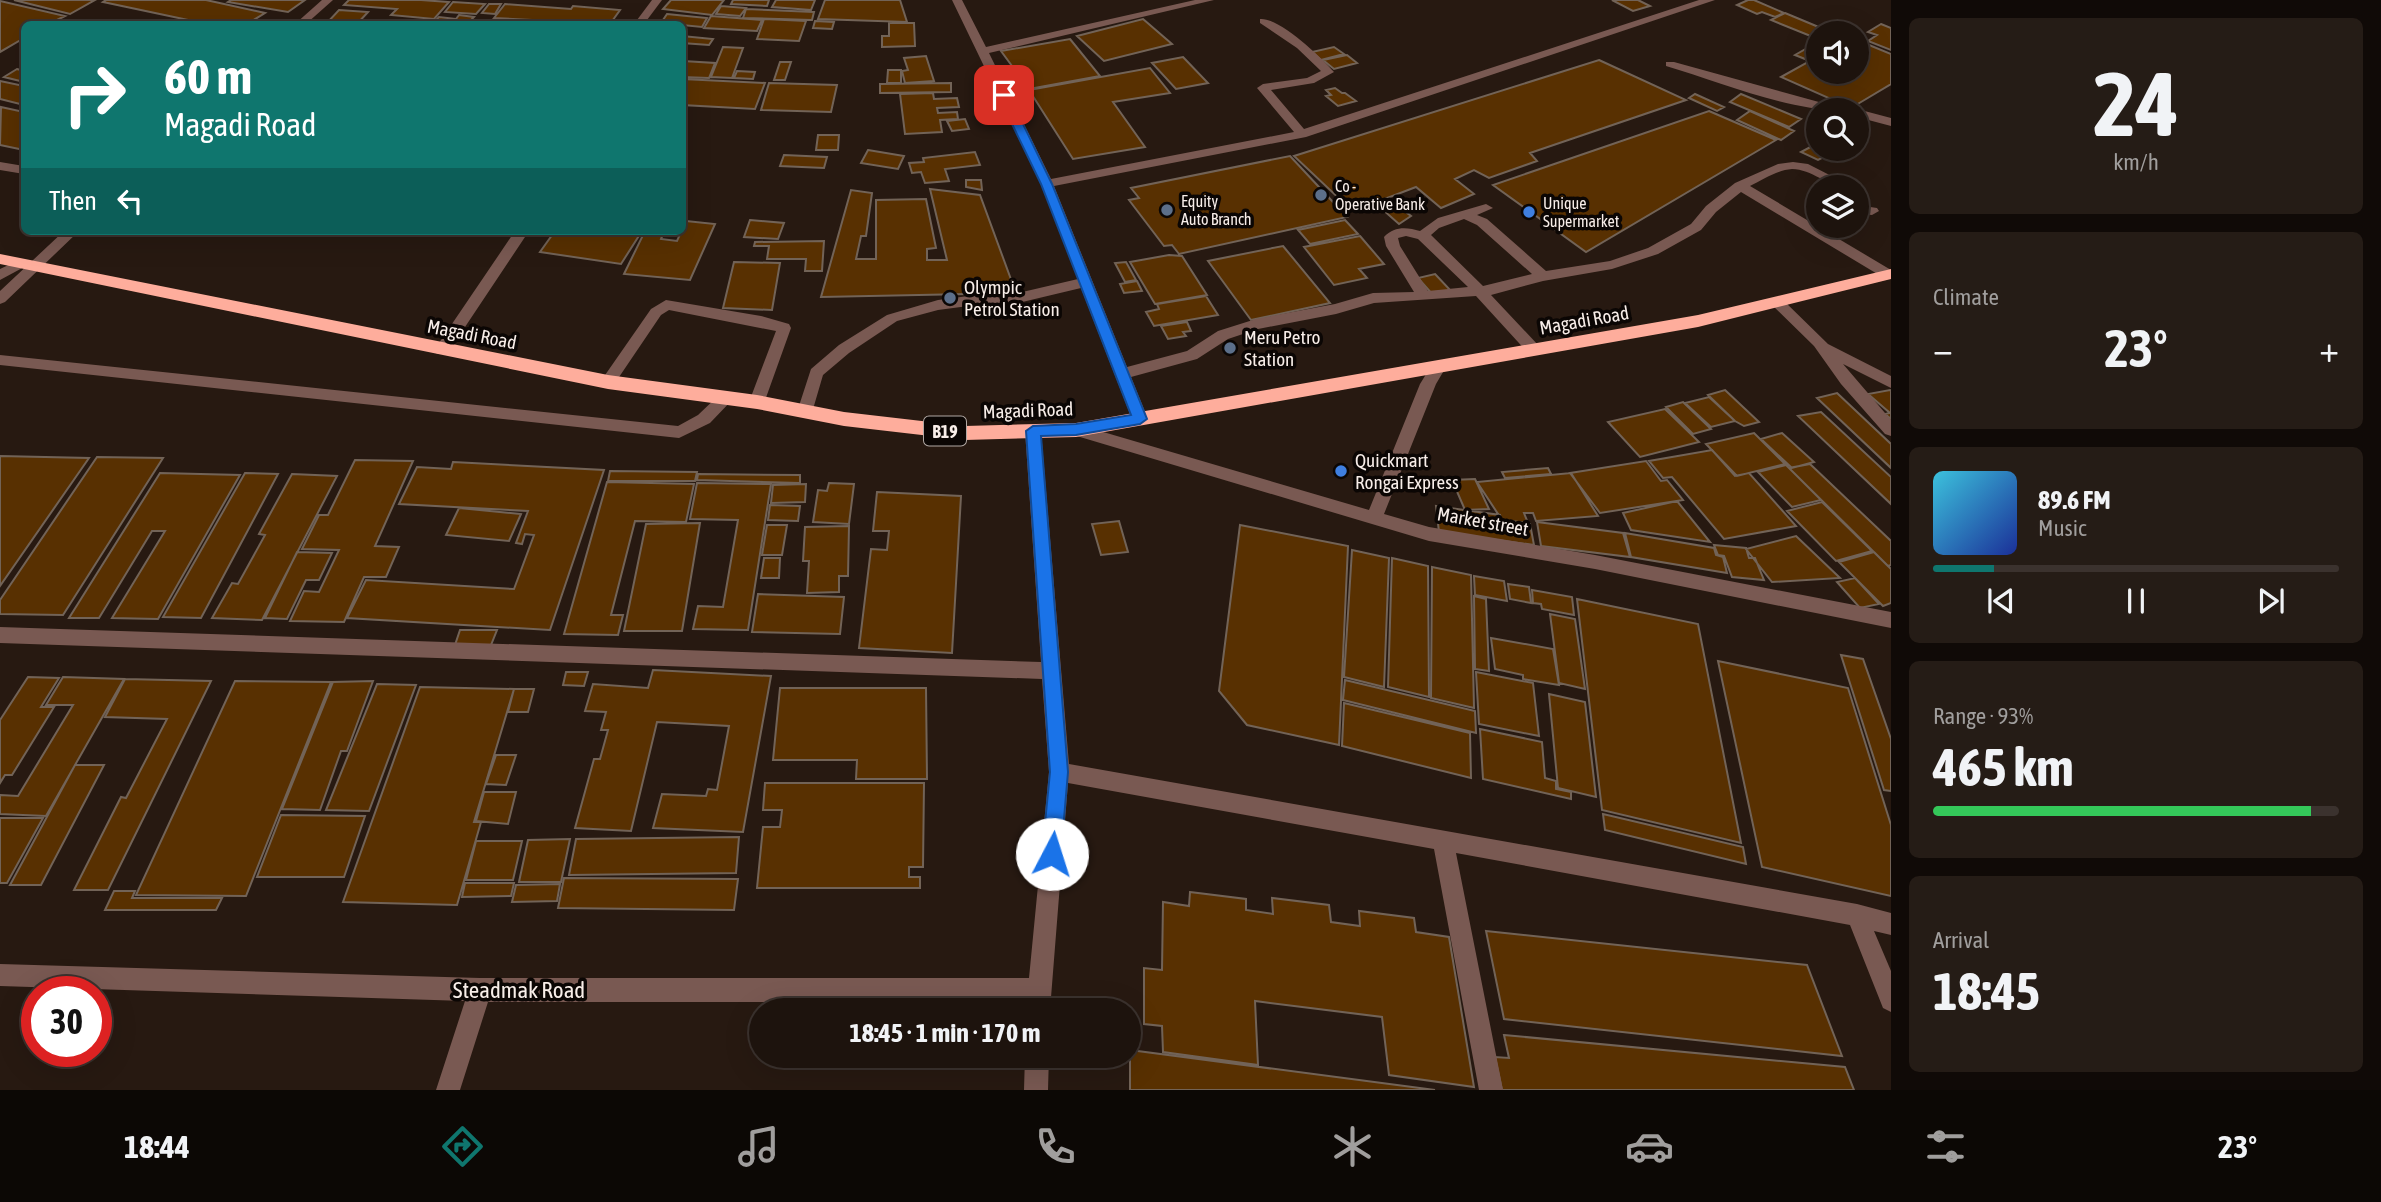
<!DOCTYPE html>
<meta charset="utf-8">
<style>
body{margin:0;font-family:"Asap Condensed",sans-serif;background:#251c16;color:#f1f3f6;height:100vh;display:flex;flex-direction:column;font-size:26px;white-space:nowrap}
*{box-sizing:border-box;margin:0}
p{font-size:23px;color:#a09e9d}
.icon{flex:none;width:38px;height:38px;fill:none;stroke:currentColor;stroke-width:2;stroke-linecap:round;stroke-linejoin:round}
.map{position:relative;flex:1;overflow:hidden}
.drawer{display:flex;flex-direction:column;gap:18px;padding:18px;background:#100a07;width:490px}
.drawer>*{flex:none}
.hud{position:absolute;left:21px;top:21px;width:665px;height:214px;border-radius:10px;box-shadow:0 7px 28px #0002,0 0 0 2px #3b322e;background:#0f766e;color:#fff;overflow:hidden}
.tools{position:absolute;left:1806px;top:21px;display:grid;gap:14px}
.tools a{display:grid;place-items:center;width:63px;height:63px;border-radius:50%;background:#1d130d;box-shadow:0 7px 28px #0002,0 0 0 2px #3b322e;font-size:35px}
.speed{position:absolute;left:21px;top:976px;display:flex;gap:14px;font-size:35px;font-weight:700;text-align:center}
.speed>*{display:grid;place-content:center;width:91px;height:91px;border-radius:50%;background:#1d130d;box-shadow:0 7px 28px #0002,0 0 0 2px #3b322e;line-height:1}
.speed .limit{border:10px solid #d22;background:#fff;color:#111}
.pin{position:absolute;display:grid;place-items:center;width:60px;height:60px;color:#fff;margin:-30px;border-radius:14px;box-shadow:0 4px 10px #0006}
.me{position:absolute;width:77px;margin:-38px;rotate:5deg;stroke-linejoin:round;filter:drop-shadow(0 0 5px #0008)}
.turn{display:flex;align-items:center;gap:24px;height:147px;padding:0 28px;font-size:32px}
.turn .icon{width:91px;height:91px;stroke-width:2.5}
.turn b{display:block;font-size:49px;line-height:60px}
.then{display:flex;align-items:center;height:66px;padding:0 28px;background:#0003;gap:14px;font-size:26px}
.big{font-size:52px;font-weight:700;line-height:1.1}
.drawer .tile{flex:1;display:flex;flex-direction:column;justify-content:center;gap:10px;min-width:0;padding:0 24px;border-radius:10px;background:#251c16}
.drawer .dial{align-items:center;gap:0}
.dial b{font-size:91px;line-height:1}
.song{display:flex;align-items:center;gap:21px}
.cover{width:84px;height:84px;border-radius:10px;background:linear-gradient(135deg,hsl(190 70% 55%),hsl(230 70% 35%))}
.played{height:7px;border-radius:4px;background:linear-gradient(90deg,#0f766e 15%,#3b322e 15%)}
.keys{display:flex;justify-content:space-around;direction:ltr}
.heat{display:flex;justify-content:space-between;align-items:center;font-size:38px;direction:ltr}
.charge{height:10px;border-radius:5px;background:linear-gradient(90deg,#34c759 93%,#3b322e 0)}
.trip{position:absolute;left:749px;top:998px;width:392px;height:70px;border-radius:35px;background:#1d130d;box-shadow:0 7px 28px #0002,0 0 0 2px #3b322e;font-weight:700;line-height:70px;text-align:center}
.tabs{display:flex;height:112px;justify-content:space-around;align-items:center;background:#0c0805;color:#a09e9d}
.tabs .icon{width:49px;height:49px}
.tabs .active{color:#0f766e}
.tabs b{font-size:32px;color:#f1f3f6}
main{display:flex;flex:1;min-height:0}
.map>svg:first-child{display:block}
.building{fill:#583001;stroke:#726357;stroke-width:2}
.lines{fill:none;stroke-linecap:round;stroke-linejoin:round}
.minor{fill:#795952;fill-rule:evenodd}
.highway{fill:#fead9c;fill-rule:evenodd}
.route{fill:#1a73e8;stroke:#114b97;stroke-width:2}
.service-dot{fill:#5c6f8a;stroke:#0b0604;stroke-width:2.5}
.shop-dot{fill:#3f7fe0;stroke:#0b0604;stroke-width:2.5}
.labels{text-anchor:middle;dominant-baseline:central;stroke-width:7;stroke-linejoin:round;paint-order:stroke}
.far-poi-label{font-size:16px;fill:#f8eee9;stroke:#0b0604;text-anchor:start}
.shield{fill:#0b0604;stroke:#b1a8a4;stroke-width:2}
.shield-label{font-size:18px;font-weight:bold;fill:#f8eee9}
.poi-label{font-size:19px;fill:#f8eee9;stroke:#0b0604;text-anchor:start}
.street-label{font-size:19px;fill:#f8eee9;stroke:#0b0604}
.near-street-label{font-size:23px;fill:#f8eee9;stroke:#0b0604}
</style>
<main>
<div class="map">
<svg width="1891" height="1090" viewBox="0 0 1891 1090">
<rect width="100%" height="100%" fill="#271911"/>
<path class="building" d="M14,0H95L70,14Z
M106,0H206L265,13L247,24H207L103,2Z
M231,0H305L288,12L228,2Z
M349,0H421L449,2L434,19L391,15L397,9L344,5Z
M671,0H724L712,15L663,9Z
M733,0H769L767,6L731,4Z
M776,0H815L811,10L772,7Z
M825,0H900L907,22L818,19Z
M1612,0H1638L1650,6L1633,11Z
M1748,0H1754L1784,13L1775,17L1762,12L1757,14L1737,5Z
M0,1L65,16L49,24H24V38L0,52Z
M453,2L485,4L476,14L445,12Z
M489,4H501L495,14L482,13Z
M505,4L571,9L573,6L620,10L610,24L494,18Z
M721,6L746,8L740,16L716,14Z
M746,9L814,12L812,20L743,18Z
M339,10L368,12L357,24H326Z
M1785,13L1833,33H1818V39L1771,20Z
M667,14L707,18L702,27L661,23Z
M459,15L474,17L467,24H432L439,17L456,19Z
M711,16L762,20L757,31L704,28Z
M494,19L560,24H489Z
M764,19L806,21L799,41L757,39Z
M1143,19L1172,44L1104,61L1077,36Z
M815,21L834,22L832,29L813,28Z
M889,23H914L915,46L882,47V36H889Z
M1881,24L1891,28V50L1868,41L1877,35L1868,32Z
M682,36L713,39L709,45L682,43Z
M1070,39L1100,76L1029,89L1001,51Z
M1857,40L1891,54V84L1851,108L1781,77L1810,61L1795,55L1818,42V72H1857Z
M723,47L743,48L732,78L711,77Z
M1334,47L1344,54L1321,60L1312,52Z
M1347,55L1357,63L1334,69L1323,60Z
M926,56L934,81L905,83L902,71L908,70L904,58Z
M1183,57L1208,83L1176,89L1152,63Z
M1599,60L1686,100L1530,153L1537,161L1489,178L1474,170L1455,179L1474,194L1441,208L1416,187L1387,198L1411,216L1399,224L1372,200L1347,206L1294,156Z
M683,61L715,63L709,78L682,77Z
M780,62H791L785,80H774Z
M1150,68L1170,93L1113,102L1145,147L1073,159L1029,90Z
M17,69L24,71V82L4,77Z
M888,70H901V83H887Z
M737,71L755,72L753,79L734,78Z
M682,79L765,83L755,109L682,105Z
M0,81L24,86V105L0,99Z
M769,83L837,85L831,112L761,110Z
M951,83V92L880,93V84Z
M1335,88L1342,93H1345L1356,101L1338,106L1326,96L1331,95L1326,90Z
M933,93L934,99L957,98L959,107L937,108L938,113L957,112L958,119L940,120L942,132L905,134L900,94Z
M1695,94L1724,107L1717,111L1689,98Z
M1741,94L1801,119L1789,127L1730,102Z
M1,107L24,112V150L0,145Z
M1709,111L1776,140L1586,252L1493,185Z
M1750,111L1794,131L1781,140L1737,120Z
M965,119L969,129L952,131L947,121Z
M818,135H839L838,150H816Z
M1818,143V149H1840L1818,160L1801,152Z
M868,150L904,156L898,169L861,163Z
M975,152L980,165L945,169L949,181L925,183L921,172L912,173L909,163L924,162L923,158Z
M784,155L827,157L824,168L780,166Z
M1290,156L1347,217L1179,254L1172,245L1164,246L1129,200L1139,198L1131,188Z
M966,180H981L982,190L966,187Z
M930,189L980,195L1016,293L821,297L851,190L872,193L866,236H861L856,259H876V200L926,199L936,248L927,249V260H947Z
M750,220L784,223L778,239L744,237Z
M1345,220L1358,234L1310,244L1298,230Z
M686,221L715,224L690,280L624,274L645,231L664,232L661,239L677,241Z
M555,231H642L621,264L540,252Z
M1360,236L1384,264L1359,269L1367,278L1334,285L1304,247Z
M824,241L822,271H805L806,259H767L769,246H754L755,242Z
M1283,246L1330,303L1251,320L1208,261Z
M1169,255L1182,256L1207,295L1155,304L1130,262Z
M734,262L780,263L772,310L723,308Z
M1126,262L1136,280L1125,282L1115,263Z
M1435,274L1452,292L1433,295L1418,278Z
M1137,281L1142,291L1124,293L1120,284Z
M1206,296L1218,315L1154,326L1146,312L1159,309L1157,304Z
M1187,322L1191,331L1183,332L1186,336L1168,339L1161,326Z
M1725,390L1759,422L1744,426L1735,421L1708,395Z
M1890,390L1891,391V419L1885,414L1890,413L1868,394Z
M1837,393L1891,444V468L1817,398Z
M1709,397L1735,421L1711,427L1685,403Z
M1683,402L1711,429L1693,434L1666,407Z
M1665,409L1699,442L1640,457L1608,422Z
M1821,412L1891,477V504L1798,416Z
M1754,433L1785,464L1737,476L1706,444Z
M1782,433L1814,462L1792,468L1761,439Z
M1712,450L1735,476L1749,473L1796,526L1724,539L1672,477L1663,478L1649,461Z
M0,456L89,458L0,586Z
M97,457L163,458L63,615L0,614V600Z
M355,460L413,461L375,546L399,547L386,577H364L344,622L290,621L304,591L319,592L339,550L302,549L319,515H328Z
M1646,461L1661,481L1667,480L1683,500L1600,513L1570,473Z
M453,462L604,470L550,630L347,618L366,580L514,589L534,535L525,534L522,544L516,543L528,511L399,504L417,467L451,469Z
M1810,464L1891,541V565L1888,566L1789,468Z
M1786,465L1821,500L1792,507L1758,472Z
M1548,468L1551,474L1505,478L1502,472Z
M610,471L697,472L695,481H608Z
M160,473L240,475L158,619L112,618L165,531H152L99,618H69Z
M245,473L278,474L201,618L163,617Z
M1571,473L1598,516L1536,521L1533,513H1524L1528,523L1502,520L1477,482Z
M292,474L337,476L262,620L212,618L232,583L238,584L265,535L259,534Z
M698,474L800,475V483L697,480Z
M1475,479L1489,509L1465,510L1452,480Z
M607,482L694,484L686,522L635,521L611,615H623L618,635L564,634Z
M697,483L771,484L748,630L693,629L698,606L723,607L738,520L690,519Z
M829,483L854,484L849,524L813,522L818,490L827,491Z
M806,484L805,502L771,503L773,485Z
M877,492L961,496L952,653L859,648L871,549L887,550L889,531H873Z
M1677,501L1710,542L1631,530L1623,513Z
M1822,502L1872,551L1836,561L1787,511Z
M770,505L800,506L798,521L768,520Z
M1436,506L1500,515L1501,520L1530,524L1534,545L1439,532Z
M459,508L521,514L509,541L446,535Z
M1119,521L1128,552L1101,555L1092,524Z
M1537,522L1623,533L1630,557L1541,546Z
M700,523L682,631H624L646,524Z
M767,525H787L782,555H762Z
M1240,525L1348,546L1339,745L1247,725L1219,691Z
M849,526L848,576H839V592L807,593L809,561H803L805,527Z
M1625,533L1714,548L1716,555L1723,557L1727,573L1631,557Z
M1796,536L1840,578L1772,582L1746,549Z
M1714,545L1746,548L1749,558H1755L1764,580L1732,577L1724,556L1718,555Z
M1352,550L1389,558L1384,687L1344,677Z
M297,552L332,553L319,580H306L287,619L265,618Z
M1874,552L1891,569V603L1883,606L1839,562Z
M764,558H780L779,578H761Z
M1392,558L1428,566L1429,697L1388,687Z
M1432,567L1471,575L1474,708L1431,698Z
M1474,576L1504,581L1507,601L1475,595Z
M1855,578L1879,604L1860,608L1837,582Z
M1508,584L1529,587L1531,603L1510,599Z
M1532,590L1572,597L1574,615L1542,609L1541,604L1533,603Z
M758,594L844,597L840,634L752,632Z
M1474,596L1486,599L1489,671L1475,669Z
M1577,599L1698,624L1741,843L1602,810Z
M1550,614L1575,619L1585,689L1559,683Z
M460,630H497L491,645H455Z
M1491,638L1553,649L1559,685L1523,679V675L1495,669Z
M1841,655L1863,659L1891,739V791L1884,790Z
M1718,661L1848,688L1891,825V896L1762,867Z
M653,670L771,676L743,832L653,828L662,794L706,796L708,789L717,790L729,726L657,722L631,831L575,828L594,759H600L608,730H601L606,712L585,711L593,684L648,688Z
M566,672H588L584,686L563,685Z
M1476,672L1533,683L1539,736L1479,724Z
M28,677L59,678L41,707H54L12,775H5L0,783V720Z
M63,677L124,679L46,816L0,814V795L18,796L73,705H46Z
M125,679L211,681L108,890H74L121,797L126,798L167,719L105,717Z
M1345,680L1475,711L1476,733L1343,700Z
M235,681L331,682L246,896L136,895Z
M373,681L347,751H341L320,810L282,809L333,682Z
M377,684L416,685L369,811L326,810Z
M420,687L514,689L474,822H481L457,905L343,902Z
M780,688H926L927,779H856L857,760H773Z
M514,689H534L528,712H508Z
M1549,694L1585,702L1596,797L1558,788Z
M1344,703L1470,733L1471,778L1342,746Z
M1480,729L1542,742L1545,778L1556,781V789L1571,792V799L1483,779Z
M496,755H516L506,785L486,784Z
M75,765H104L41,885H10Z
M765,783H924L923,867H909V877H920V888H757L763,827H780L782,810H763Z
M484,792H516L508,824L476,821Z
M1603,814L1743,847L1746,864L1605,830Z
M281,815L365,816L344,877H257Z
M0,818H43L7,883H0Z
M739,837L736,873L569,875L576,839Z
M570,839L561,882H519L528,840Z
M476,841H522L513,880H466Z
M564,878L738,879L734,910L558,908Z
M465,883H514L511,896L462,897Z
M560,884L557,901L512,902L516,885Z
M114,891H135L132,898H222L216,910H105Z
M1190,892L1246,899V910L1273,914L1272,898L1329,905L1331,922L1360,926L1359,911L1414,918L1416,932L1449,937L1474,1087L1389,1075L1382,1017L1255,1001L1258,1065L1163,1052L1162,1026L1144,1024V968L1162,970L1163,902L1189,906Z
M1486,931L1807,965L1842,1056L1504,1019Z
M1504,1035L1845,1067L1854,1090H1502L1495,1057L1509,1058Z
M1130,1050L1435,1090H1130Z"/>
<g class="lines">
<path class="minor" d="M322,0H333L306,24H295Z
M652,0H662L644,24H634Z
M952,0H962L986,47L1195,0H1214L989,53L1051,179L1294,132L1257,88L1263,84L1307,78L1321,71L1297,48L1260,23V19C1279,17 1321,57 1334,72L1314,83L1271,90L1304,129L1699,0H1715L1306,137L1054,186L1127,367L1187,351L1218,331L1256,319L1335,304L1373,293L1414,292L1386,246L1384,237C1394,226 1407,227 1420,231L1438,218L1486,204L1493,208L1477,215L1487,219L1546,271L1610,261L1648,248L1691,224L1706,206L1735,183L1778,164L1793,162L1808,164L1851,186C1831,191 1814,169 1792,169C1777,170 1762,180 1750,186L1891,270V279L1884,278L1741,192L1716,212L1701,230L1658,254L1612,269L1543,281L1491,295L1539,346L1542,350L1539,354H1529L1476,296L1374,303L1336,314L1258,329L1228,339L1197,359L1131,377L1148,419L1140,425L1132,419L1081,288L1005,306L976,305L938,310L897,321L849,353L823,375L811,416H799L797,412L811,369L839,345L887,315L938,300L976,295L1005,296L1078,279L1041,184ZM1464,219L1477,225L1532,274L1483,286L1431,235L1439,228ZM1406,236L1418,239L1468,287L1428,291L1400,246L1398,238Z
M1666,62H1674L1848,110C1793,113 1720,82 1666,66Z
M1857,109L1891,118V126L1857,117V110H1854Z
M0,162L24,166V174L0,170Z
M1857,205L1877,208L1879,211L1872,215L1857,213Z
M64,231H79L5,302L0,304V291Z
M515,231H529L447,354H437L434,350L437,346Z
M21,259L26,260V266L0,280V269Z
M1777,297L1782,299L1828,344L1891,376V388L1843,364L1891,420V436L1885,434L1841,384L1814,346L1772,305L1770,302Z
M666,300L761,316L789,324L791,328L763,406L757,408L749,402L776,331L669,310L661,315L613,386H603L600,382L603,378L651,309Z
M0,355L678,426L698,415L719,395H731L733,399L710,423L679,438L0,365Z
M1438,362L1446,367L1436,384L1384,514L1429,527L1595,555L1891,612V628L1595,569L1429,541L1070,434L1068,430L1076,424L1369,510L1420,384L1433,363Z
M1033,425L1041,431L1069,764L1857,904L1891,913V935L1874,931L1891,971V1012L1883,1008L1850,925L1456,853L1503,1090H1479L1434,849L1068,783L1050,1010H1026L1027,1002H488L460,1090H436L465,1001L0,986V964L480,978H1029L1049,772L1042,679L0,643V627L1041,662L1025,431Z
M1025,1055H1049L1048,1090H1024Z"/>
<path class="highway" d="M0,254L608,375L757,395L844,412L965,426L1076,423L1698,315L1891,269V279L1698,327L1076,437L965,440L844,426L757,409L608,389L0,264Z"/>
</g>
<path class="route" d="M1004,92L1009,95L1052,184L1147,419L1140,424L1076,435L1041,436L1068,772L1061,854L1058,861L1052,863L1045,861L1042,854L1050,772L1026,431L1033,426L1076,424L1131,415L1041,184L998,95Z"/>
<g class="service-dot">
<circle cx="1321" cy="195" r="7"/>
<circle cx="1167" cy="210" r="7"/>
<circle cx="950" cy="298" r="7"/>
<circle cx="1230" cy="348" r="7"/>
</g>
<g class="shop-dot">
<circle cx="1529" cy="212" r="7"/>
<circle cx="1341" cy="471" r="7"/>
</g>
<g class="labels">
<g class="far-poi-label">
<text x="1335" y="186">Co -<tspan x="1335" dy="18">Operative Bank</tspan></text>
<text x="1181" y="201">Equity<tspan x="1181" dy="18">Auto Branch</tspan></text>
<text x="1543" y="203">Unique<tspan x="1543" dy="18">Supermarket</tspan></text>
</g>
<rect class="shield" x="924" y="416.5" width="42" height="29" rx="5"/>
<g class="shield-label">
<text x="945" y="431">B19</text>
</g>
<g class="poi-label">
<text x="964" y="287">Olympic<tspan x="964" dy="22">Petrol Station</tspan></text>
<text x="1244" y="337">Meru Petro<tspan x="1244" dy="22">Station</tspan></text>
<text x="1355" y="460">Quickmart<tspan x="1355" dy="22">Rongai Express</tspan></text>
</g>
<g class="street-label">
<text transform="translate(1584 320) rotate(-10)">Magadi Road</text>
<text transform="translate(472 334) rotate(11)">Magadi Road</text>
<text transform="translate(1028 410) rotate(-2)">Magadi Road</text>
<text transform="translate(1483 521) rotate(10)">Market street</text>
</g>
<g class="near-street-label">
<text x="519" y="990">Steadmak Road</text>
</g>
</g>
</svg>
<div class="tools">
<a><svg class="icon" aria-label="sound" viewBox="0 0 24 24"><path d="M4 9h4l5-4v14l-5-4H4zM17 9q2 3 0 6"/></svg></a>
<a><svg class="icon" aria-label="search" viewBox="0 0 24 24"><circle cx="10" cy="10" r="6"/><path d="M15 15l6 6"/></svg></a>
<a><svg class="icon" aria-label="layers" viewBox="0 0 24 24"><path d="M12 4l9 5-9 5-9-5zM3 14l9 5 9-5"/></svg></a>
</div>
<div class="speed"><div class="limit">30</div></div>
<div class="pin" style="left:1004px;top:95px;background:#d93025"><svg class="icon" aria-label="arrive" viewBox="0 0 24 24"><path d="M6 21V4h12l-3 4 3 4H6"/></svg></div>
<svg class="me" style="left:1052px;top:854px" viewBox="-20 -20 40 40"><circle r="19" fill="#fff"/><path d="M0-13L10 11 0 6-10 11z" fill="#1a73e8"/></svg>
<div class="trip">18:45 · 1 min · 170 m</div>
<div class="hud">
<div class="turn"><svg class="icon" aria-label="right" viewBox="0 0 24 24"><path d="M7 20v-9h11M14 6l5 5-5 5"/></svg><div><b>60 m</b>Magadi Road</div></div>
<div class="then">Then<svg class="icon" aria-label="left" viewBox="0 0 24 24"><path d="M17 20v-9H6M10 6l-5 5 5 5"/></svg></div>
</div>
</div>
<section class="drawer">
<div class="tile dial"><b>24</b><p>km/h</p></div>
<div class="tile"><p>Climate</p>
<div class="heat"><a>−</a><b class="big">23°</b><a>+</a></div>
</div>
<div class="tile">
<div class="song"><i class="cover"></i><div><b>89.6 FM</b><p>Music</p></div></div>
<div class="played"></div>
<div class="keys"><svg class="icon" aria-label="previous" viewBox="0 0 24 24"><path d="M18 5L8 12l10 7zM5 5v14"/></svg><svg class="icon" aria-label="pause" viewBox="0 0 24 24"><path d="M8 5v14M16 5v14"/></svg><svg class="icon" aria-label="next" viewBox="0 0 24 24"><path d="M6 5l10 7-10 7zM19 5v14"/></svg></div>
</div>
<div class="tile"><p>Range · 93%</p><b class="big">465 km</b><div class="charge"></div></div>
<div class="tile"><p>Arrival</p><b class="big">18:45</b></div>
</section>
</main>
<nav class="tabs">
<b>18:44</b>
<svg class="icon active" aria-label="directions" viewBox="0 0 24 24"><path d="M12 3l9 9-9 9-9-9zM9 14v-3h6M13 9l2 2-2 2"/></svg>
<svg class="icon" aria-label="music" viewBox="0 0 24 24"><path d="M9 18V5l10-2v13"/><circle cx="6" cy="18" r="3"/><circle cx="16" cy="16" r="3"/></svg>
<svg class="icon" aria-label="phone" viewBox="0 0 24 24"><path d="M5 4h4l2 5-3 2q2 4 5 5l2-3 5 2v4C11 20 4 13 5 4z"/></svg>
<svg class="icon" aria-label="climate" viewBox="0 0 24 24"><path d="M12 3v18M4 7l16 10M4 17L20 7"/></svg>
<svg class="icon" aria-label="car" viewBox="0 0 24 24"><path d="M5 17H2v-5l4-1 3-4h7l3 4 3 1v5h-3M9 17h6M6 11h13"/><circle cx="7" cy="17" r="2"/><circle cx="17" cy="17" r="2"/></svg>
<svg class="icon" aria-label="filters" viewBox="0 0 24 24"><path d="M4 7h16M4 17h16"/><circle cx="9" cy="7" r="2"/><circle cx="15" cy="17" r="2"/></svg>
<b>23°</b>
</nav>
